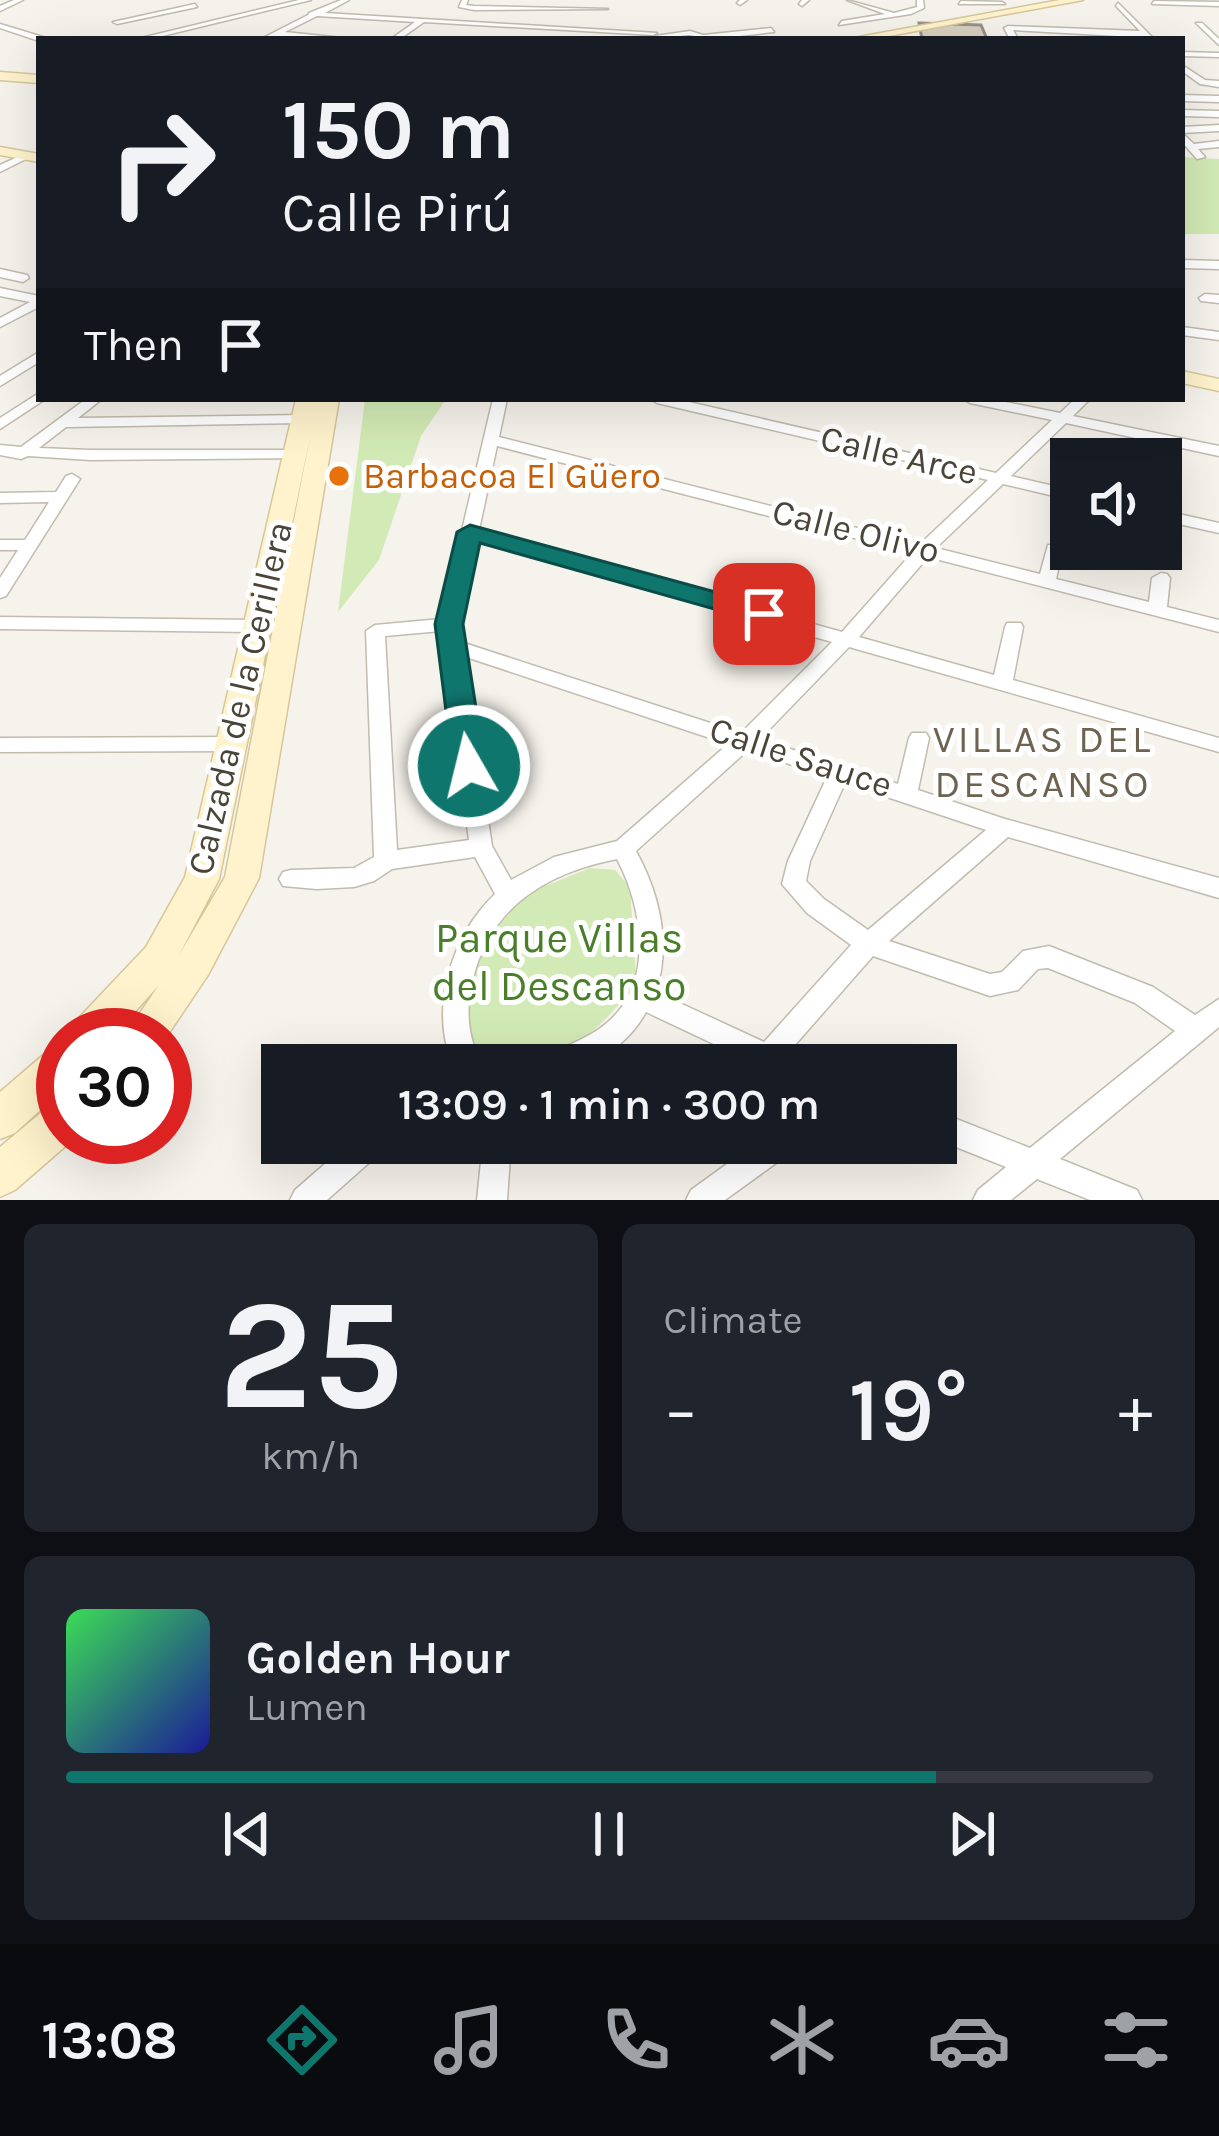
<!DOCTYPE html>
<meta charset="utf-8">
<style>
body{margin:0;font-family:Karla,sans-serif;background:#20242c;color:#f1f3f6;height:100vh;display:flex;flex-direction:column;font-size:45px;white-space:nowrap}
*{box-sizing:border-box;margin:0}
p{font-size:39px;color:#9ea1a6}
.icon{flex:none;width:66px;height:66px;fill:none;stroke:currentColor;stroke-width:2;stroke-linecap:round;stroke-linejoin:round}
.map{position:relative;height:1200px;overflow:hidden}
.panel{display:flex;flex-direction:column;gap:24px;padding:24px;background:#0d0f14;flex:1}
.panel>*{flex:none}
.top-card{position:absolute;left:36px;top:36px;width:1149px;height:366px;border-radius:0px;box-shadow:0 12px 48px #0002;background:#171b24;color:#f1f3f6;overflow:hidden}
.controls{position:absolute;left:1050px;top:438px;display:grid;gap:24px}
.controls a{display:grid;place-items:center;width:132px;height:132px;border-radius:0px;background:#171b24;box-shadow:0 12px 48px #0002;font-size:60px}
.speed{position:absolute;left:36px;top:1008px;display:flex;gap:24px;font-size:60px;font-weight:700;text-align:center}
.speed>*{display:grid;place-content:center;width:156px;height:156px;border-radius:50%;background:#171b24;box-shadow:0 12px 48px #0002;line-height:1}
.speed .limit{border:18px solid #d22;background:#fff;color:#111}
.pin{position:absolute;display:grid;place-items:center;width:102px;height:102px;color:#fff;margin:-51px;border-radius:24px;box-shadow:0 6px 18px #0006}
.me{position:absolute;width:132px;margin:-66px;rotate:352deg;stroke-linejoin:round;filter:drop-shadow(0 0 9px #0008)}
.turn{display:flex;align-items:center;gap:42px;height:252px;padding:0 48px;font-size:54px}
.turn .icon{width:156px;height:156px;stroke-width:2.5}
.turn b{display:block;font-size:84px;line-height:102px}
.then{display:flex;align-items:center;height:114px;padding:0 48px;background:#0003;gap:24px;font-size:45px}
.big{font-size:90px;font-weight:600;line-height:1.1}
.panel .card{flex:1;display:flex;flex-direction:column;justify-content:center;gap:18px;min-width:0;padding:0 42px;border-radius:18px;background:#20242c}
.panel .dial{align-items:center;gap:0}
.dial b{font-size:156px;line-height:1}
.song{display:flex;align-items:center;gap:36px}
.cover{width:144px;height:144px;border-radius:18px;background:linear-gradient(135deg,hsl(130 70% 55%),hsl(240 70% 35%))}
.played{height:12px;border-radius:6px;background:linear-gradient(90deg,#0f766e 80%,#363941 80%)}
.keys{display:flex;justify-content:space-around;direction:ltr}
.heat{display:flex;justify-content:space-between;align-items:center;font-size:66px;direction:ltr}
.panel .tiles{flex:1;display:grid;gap:24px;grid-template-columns:1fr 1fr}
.card:last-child{grid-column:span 2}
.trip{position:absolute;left:261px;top:1044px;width:696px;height:120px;border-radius:0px;background:#171b24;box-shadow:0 12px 48px #0002;font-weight:600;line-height:120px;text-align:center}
.menu{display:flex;height:192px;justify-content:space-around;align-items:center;background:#090b0e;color:#9ea1a6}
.menu .icon{width:84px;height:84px}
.menu .selected{color:#0f766e}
.menu b{font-size:54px;color:#f1f3f6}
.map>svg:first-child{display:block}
.green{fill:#d2eab5}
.building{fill:#d8cfc1;stroke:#979187;stroke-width:3}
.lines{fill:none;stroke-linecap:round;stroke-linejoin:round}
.street-casing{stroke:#c2bbae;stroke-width:3}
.secondary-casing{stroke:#d6c79b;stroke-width:3}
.street{fill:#fff;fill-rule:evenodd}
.secondary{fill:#fff3cd;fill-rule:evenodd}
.route{fill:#0f766e;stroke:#0a4d48;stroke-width:3}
.food-dot{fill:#e8710a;stroke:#fff;stroke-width:4.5}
.labels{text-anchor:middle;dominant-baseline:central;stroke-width:10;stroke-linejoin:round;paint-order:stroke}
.street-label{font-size:36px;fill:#4b4439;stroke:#fff}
.food-label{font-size:36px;fill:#c56008;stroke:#fff;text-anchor:start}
.neighbourhood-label{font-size:39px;letter-spacing:3px;fill:#6e6250;stroke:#fff}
.near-park-label{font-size:42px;fill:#4a7f2a;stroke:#fff}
</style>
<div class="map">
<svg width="1219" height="1200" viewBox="0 0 1219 1200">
<rect width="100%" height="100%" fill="#f6f3ec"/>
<path class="green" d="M1182,157L1219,159V234H1182Z
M365,399H446L421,436L379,560L338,612Z
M590,868L615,870L630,887L636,977C623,1011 572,1052 537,1064C522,1069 497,1065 480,1065L461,1016L474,958L509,906L530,892Z"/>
<path class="building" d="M919,23L981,25L987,39H922Z"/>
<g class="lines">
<defs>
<path id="street" d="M14,0H23L0,11V6Z
M299,0H311L150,39L141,38Z
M341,0H349L325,13L657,33L653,35L424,22L400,39H391L415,22L317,16L285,32L352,39L276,36L261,39L308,15L309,13Z
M462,0H468L466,5L474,6L608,9L474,10L459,7Z
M740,0H747L740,5L737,3Z
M802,0H809L802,6L799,4Z
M847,0L894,13L917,7V0H923L924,8L911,14L839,25L842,21L885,14Z
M961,1L1002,2L1005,4H959Z
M1154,1L1219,2V6L1152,4Z
M1118,3L1153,38L1013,30L1018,39H1010L1004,28L1008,26L1140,31L1116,6Z
M195,4L197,7L117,24L113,22Z
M1196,23H1202L1219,39V45Z
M0,24L43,37L44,39L39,41L0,28Z
M771,28L774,32L712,39L689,35L659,38L655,36L690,31L703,35Z
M1182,52L1219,53V57L1182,56Z
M1182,65L1205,80L1219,81V87L1200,84L1182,71Z
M1182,95L1219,96V102L1182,101Z
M1182,110L1219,111V117L1182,116Z
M1219,125V131L1182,133V127Z
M1182,133L1194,144L1219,141V147L1198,149L1205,157L1197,159L1182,142Z
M24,154L32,156L0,172V165Z
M1182,260L1219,261V269L1182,268Z
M0,269L27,275L29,278L23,282L0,277Z
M0,288L39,296V307L0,327V318L30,302L0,296Z
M1205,294L1219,295V303L1201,301L1199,298Z
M1182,327L1219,332V340L1182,335Z
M39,352V362L0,386V376Z
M39,393V399L44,400L0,429V418Z
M86,399H102L78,418L303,415L310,419L303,423L66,427L39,448L90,450H302V456L297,458L90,460L28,456L21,459L0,455V445L21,447Z
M493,399H507L499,437L920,544L988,480L657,403L650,399H676L996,473L1052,420L970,403L963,399H991L1060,413L1075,399H1090L1073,416L1219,446V456L1066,423L1011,476L1071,490V500L1003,484L936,548L1040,574L1048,545H1060L1063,549L1056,579L1149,602L1152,578L1161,573L1167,574L1170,578L1167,607L1219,620V632L928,557L859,637L994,675L1005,627L1007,623H1021L1023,627L1013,680L1219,738V752L849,647L760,739L898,784L909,738L912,733H926L929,738L918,790L1005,819L1219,878V898L1008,837L889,941L990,974L1002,972L1023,951L1049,946L1153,987L1195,1015L1219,999V1027L1060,1159L1137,1190L1142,1200H1090L1037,1179L1011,1200H973L978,1190L1006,1167L936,1139V1111L1030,1148L1175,1031L1135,1003L1048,968L1038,969L1018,990L990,996L873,956L788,1053L795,1056L799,1065H758L646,1012C633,1036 606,1061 578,1065C566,1067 551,1065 539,1065L543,1056C563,1047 585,1040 603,1026C655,987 644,910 617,859C550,872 492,905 474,975C465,1011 467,1032 481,1065H453C429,1009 451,936 495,894L475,857L392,869L374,881L354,887L317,889L283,886L279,879L283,872L291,870L354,868L374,857L366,631L375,625L441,619ZM497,446L912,553L842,632L479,530ZM476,540L832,642L741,733L461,642L458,624ZM441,631L469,840L397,850L385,636ZM463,656L728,744L617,841L554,857L511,880L492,846ZM748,750L827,777L788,861L782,884L807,913L851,945L764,1042L656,992C671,943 660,895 636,851ZM845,783L986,830L868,930L824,899L806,881L810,861Z
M72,474L80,479L6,596L0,598V578L18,550H0V540H25L49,502L0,503V493L56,492L66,476Z
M1161,510L1219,523V533L1161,520Z
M0,617L259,620L268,626L259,632L0,629Z
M235,737L242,739L245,744L242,749L235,751L0,752V738Z
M349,1143H384L380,1153L327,1200H290L295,1190Z
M483,1143H511L507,1200H477Z
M756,1143H794L790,1153L725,1200H686L691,1190Z"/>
<path id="secondary" d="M1060,0H1083L873,39H848Z
M0,72L39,75V83L0,80Z
M0,147L39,154V162L0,155Z
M1182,371L1219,379V391L1182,383Z
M296,399H339L259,878L208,975L165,1039V1035H125L159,985L114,1035H69L75,1022L146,947L185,877ZM311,432L225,877L178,957L219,879Z
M63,1044V1089L15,1133L0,1139V1092L49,1050Z
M63,1101V1137H76L15,1190L0,1197V1147L48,1107Z"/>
</defs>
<use href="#street" class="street-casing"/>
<use href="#secondary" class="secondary-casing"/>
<use href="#street" class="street"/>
<use href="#secondary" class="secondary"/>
</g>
<path class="route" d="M470,525L774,608L778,614L764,623L480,543L463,624L485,766L480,775H458L453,766L435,624L457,532Z"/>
<circle class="food-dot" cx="339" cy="476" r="12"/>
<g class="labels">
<g class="street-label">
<text transform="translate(899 455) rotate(13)">Calle Arce</text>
<text transform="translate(856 531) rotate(14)">Calle Olivo</text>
<text transform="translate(240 698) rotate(-77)">Calzada de la Cerillera</text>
<text transform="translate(801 757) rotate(18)">Calle Sauce</text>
</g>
<g class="food-label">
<text x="363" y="476">Barbacoa El Güero</text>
</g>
<g class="neighbourhood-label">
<text x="1043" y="739">VILLAS DEL<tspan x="1043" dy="45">DESCANSO</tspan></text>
</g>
<g class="near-park-label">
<text x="559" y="938">Parque Villas<tspan x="559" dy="48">del Descanso</tspan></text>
</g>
</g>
</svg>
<div class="controls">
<a><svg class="icon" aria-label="sound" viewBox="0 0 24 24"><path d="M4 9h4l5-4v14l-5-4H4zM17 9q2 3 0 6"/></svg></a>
</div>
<div class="speed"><div class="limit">30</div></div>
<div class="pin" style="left:764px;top:614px;background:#d93025"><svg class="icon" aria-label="arrive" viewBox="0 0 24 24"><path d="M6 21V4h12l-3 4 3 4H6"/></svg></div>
<svg class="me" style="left:469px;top:766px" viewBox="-20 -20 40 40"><circle r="17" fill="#0f766e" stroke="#fff" stroke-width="3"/><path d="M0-11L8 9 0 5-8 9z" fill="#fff"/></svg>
<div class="trip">13:09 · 1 min · 300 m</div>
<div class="top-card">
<div class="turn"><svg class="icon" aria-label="right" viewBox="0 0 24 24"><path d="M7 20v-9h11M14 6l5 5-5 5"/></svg><div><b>150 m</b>Calle Pirú</div></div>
<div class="then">Then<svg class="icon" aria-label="arrive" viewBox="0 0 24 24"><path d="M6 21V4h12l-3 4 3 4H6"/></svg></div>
</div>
</div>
<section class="panel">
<div class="tiles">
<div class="card dial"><b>25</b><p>km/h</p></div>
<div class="card"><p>Climate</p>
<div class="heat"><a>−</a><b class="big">19°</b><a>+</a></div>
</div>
<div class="card">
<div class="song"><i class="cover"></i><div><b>Golden Hour</b><p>Lumen</p></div></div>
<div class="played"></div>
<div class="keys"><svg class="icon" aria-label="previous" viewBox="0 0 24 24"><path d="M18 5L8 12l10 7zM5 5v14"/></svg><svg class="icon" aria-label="pause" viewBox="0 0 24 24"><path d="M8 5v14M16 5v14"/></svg><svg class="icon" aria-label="next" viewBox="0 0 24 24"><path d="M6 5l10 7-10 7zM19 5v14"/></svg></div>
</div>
</div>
</section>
<nav class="menu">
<b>13:08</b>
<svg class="icon selected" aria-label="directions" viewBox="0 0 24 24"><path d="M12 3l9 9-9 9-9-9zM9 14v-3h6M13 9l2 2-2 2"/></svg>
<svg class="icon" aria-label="music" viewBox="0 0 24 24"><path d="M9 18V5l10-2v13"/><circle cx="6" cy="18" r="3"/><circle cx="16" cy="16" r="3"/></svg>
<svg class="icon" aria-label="phone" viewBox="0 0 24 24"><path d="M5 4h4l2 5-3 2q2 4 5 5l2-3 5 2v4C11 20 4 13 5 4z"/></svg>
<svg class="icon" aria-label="climate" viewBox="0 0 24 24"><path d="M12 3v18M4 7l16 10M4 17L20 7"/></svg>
<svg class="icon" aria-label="car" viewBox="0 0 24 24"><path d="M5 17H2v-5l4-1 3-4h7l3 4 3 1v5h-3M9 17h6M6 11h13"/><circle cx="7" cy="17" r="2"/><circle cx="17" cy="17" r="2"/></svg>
<svg class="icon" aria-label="filters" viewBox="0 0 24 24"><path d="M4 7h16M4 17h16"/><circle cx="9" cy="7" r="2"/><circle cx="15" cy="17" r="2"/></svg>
</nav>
